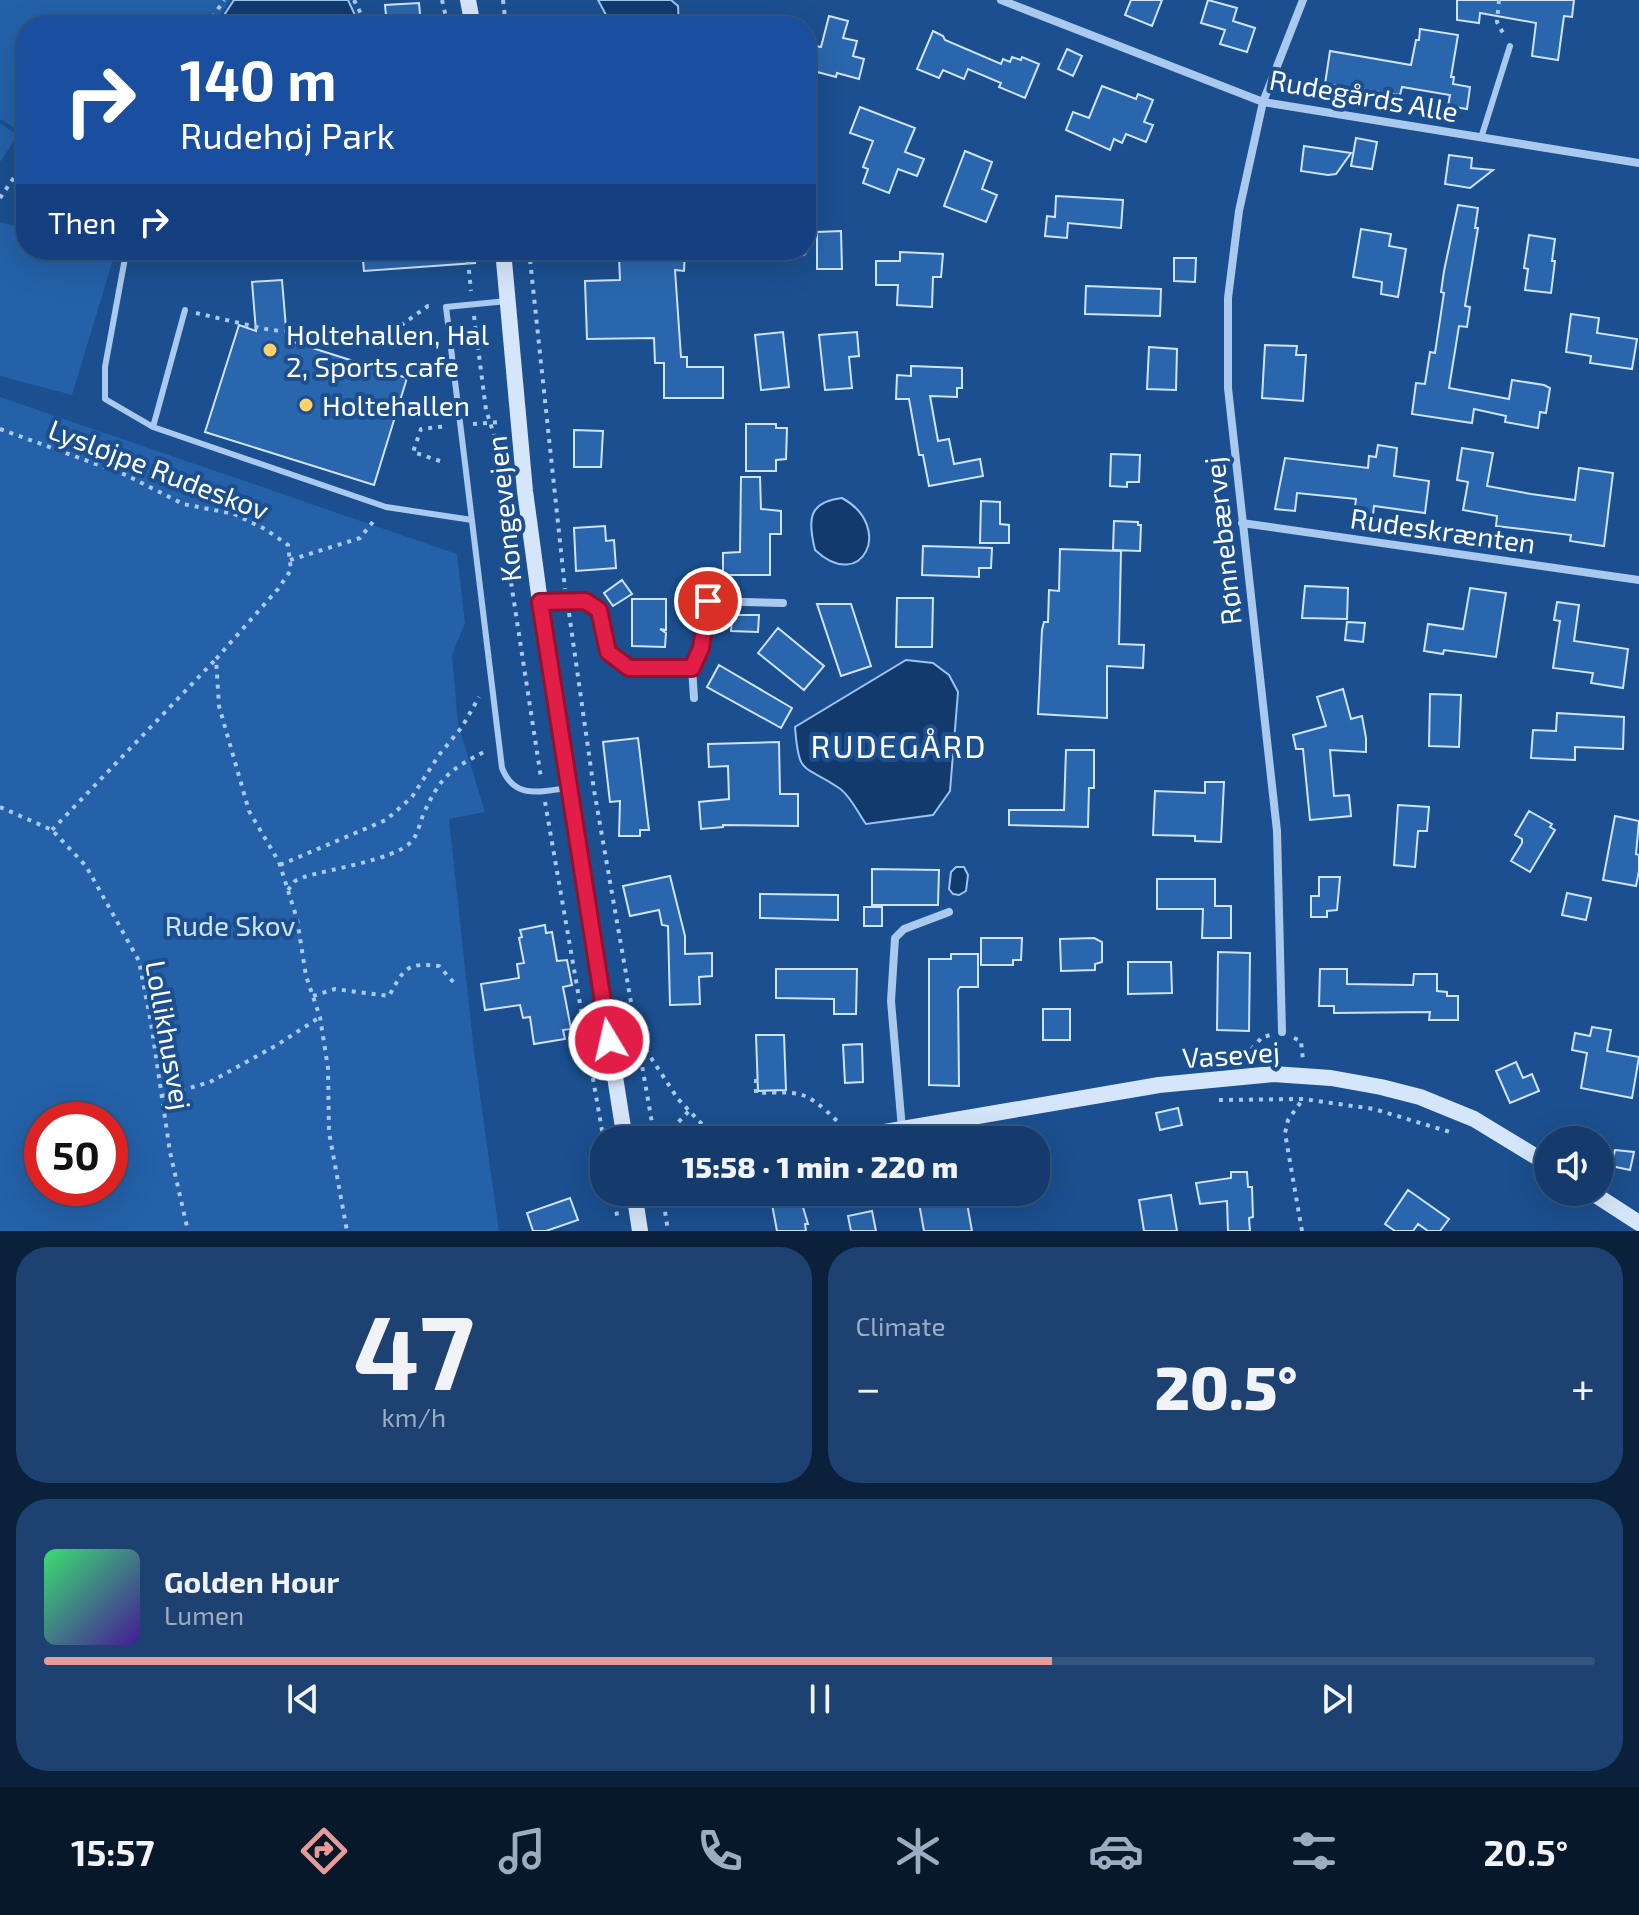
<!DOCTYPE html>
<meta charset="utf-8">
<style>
body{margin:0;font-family:"Exo 2",sans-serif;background:#1d4271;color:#f1f3f6;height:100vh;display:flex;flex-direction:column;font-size:30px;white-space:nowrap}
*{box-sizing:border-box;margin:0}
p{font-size:26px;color:#9dadc1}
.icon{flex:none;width:44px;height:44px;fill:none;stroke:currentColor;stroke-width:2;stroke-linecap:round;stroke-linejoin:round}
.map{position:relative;height:1231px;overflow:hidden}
.side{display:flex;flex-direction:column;gap:16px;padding:16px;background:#0b203b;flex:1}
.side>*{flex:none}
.guide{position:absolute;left:16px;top:16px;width:800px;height:244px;border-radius:32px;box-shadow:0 8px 32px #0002,0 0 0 2px #33557e;background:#1a4fa0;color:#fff;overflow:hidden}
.fabs{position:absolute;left:1534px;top:1126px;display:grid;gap:16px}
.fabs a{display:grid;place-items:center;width:80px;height:80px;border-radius:50%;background:#143b6b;box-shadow:0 8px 32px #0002,0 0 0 2px #33557e;font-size:40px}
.speed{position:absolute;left:24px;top:1102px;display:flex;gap:16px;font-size:40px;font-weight:700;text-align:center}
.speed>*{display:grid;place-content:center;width:104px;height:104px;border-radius:50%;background:#143b6b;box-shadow:0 8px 32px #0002,0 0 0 2px #33557e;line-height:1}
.speed .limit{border:12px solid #d22;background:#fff;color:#111}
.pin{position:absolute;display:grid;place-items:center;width:68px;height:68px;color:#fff;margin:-34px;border:4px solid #fff;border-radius:50%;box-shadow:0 2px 8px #0007}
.me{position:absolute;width:88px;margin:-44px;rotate:351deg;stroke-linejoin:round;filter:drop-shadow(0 0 6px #0008)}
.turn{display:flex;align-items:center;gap:28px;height:168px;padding:0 32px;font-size:36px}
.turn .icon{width:104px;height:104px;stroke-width:2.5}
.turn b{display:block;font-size:56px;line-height:68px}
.then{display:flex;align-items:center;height:76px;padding:0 32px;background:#0003;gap:16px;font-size:30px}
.big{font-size:60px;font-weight:800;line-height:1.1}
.side .card{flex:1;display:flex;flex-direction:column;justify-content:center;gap:12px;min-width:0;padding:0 28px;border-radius:32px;background:#1d4271}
.side .dial{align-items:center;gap:0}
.dial b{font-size:104px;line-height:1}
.song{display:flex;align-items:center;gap:24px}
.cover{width:96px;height:96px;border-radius:12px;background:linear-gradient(135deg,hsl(140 70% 55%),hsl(260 70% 35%))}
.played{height:8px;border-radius:4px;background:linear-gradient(90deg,#e69b98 65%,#33557e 65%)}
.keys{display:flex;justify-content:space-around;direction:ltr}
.heat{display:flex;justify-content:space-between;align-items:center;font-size:44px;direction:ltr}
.side .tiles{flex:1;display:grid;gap:16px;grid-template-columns:1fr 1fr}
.card:last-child{grid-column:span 2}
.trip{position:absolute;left:590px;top:1126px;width:460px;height:80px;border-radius:32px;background:#143b6b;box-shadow:0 8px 32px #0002,0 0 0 2px #33557e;font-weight:800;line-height:80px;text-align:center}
.dock{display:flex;height:128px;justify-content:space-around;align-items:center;background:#08182b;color:#9dadc1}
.dock .icon{width:56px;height:56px}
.dock .active{color:#e69b98}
.dock b{font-size:36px;color:#f1f3f6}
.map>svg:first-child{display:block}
.green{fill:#2461a8;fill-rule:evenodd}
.water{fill:#123a6d;stroke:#9cc4f0;stroke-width:2}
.building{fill:#2a66ad;stroke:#cfe3fa;stroke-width:2}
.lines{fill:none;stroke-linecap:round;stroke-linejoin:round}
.path{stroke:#a9c9ee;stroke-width:4;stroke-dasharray:4 6;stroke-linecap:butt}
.lane{stroke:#a9c9ee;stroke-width:6}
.street{stroke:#a9c9ee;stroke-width:8}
.secondary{stroke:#d6e6fa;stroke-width:16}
.route-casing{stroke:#92132f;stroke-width:20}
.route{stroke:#e11d48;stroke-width:14}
.poi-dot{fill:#ffd166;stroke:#1b4f8f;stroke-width:3}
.labels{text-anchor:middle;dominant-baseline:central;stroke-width:8;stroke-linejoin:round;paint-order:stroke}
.street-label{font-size:28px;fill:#fff;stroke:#1b4f8f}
.poi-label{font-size:28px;fill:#fff;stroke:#1b4f8f;text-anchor:start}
.park-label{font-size:28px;fill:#cfe3fa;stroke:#1b4f8f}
.quarter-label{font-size:32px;letter-spacing:2px;fill:#fff;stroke:#1b4f8f}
</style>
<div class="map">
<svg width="1639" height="1231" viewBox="0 0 1639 1231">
<rect width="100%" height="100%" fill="#1b4f8f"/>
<path class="green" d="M0,0H230L213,26H26V135L0,119Z
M0,123L18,135L0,162Z
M0,222L26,229V250H105L115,253L72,395L0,376Z
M0,397L457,554L465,623L452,655L458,724L485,812L449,819L474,1052L499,1231H0ZM42,1120H110V1188H42Z"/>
<path class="water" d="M234,0H348L360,26H217Z
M598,0H671L678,6L679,26H612Z
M842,498C895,527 862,594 815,550C808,521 807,502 842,498Z
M906,660L933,663L949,675L958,692L950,791L933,815L866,824C858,813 850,795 839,788C803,763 799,778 795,727Z
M956,867H964L968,875L966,891L959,895L953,894L949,889L951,872Z"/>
<path class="building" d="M1131,0H1162L1152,26L1125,15Z
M1208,0L1237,8L1233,21L1255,28L1247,52L1220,44L1225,30L1201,23Z
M1457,0H1574L1572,17L1564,16L1558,60L1532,56L1536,23L1480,13L1479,23L1457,20Z
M419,3L421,26H387L385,5Z
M829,16L848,21L843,38L857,41L853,56L864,59L859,79L837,73L836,77L806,69L809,45L821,47Z
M1420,29L1458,35L1451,77H1454L1453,84L1470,87L1467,109L1448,106L1450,95L1402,87L1400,95L1325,84L1330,51L1411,65L1416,40H1419Z
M933,31L943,36L945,40L1001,64L1003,59L1010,62L1012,57L1021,60L1022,57L1039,64L1025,98L999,87L1001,83L968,69L964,79L943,70L939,78L917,69Z
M1067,49L1082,56L1073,76L1058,69Z
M1102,86L1136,99L1138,94L1153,100L1144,122L1153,125L1146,142L1126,134L1122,143L1114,139L1110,150L1066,130L1073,112L1089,118Z
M860,107L915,128L905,152L924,159L917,176L898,169L889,193L863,183L868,169L863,167L873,141L850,133Z
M1356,138L1377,142L1372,169L1351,166Z
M1304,146L1351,153L1336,174L1328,175L1301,171Z
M965,151L992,162L982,189L997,195L986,222L944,206Z
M1449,155L1472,158L1471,168L1493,170L1470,188L1445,184Z
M1056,196L1123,200L1121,228L1068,223L1067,238L1045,236L1047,216L1055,217Z
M1458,205L1478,208L1475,228H1478L1465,306L1470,307L1467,327L1459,326L1449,388L1509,399L1512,380L1544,385L1550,388L1546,413L1540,412L1538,428L1505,422L1506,416L1474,409L1472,423L1412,414L1416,383L1425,384L1430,352L1435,353L1444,293L1441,292L1444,271Z
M1361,229L1391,234L1389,246L1406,249L1398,297L1381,294L1382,282L1353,277Z
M841,231L842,269H817V232Z
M1529,235L1555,239L1552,261H1555L1551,293L1525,290L1528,269L1524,268Z
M362,250H475V263L364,271Z
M669,250L685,251L684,271L675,270L681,357H687V367H723V398H664V363H655L654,338L587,339L585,281L620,280L619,257L668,254Z
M900,252L943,254L941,277H933L932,307L897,305L898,285H876V261H900Z
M1174,258H1196L1195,282L1174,281Z
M282,280L287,340L407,378L374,485L205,432L239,325L256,331L252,282Z
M1086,286L1161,289L1160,316L1085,314Z
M1571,314L1599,318L1597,333L1637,339L1632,369L1590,363L1591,356L1566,352Z
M783,332L789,387L761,390L755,335Z
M857,332L859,356L849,357L852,388L825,390L819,335Z
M1265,345L1297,346L1296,355H1306L1303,401L1262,398Z
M1149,347L1177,349L1176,390L1147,389Z
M911,366L962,368V388H957V397L930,396L938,441L949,439L954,464L980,459L983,476L929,486L923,455H919L909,399H896L897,375L911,376Z
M746,424H776V428H787L786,459L776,460V471H746Z
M574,430L603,431L601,467H574Z
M1378,445L1397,448L1394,476L1429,481L1425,513L1374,506L1372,524L1353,522L1356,499L1297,493L1295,511L1275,509L1285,458L1368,468L1369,456L1376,457Z
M1462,448L1493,453L1487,486L1531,494L1575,500L1579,468L1613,473L1604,546L1570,541L1571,535L1496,526L1497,516L1463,510L1468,482L1457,480Z
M1111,454L1140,455L1139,482H1127V487L1110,486Z
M741,477H760L761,509L781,511V534H770V575H723V553L740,552Z
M981,501L1000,502V524L1009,525V543H980Z
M1114,521L1138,522V525H1141L1140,551L1113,550Z
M605,526L606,541L614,540L616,568L576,571L574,528Z
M923,546L992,548L991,568H979V577L922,575Z
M1060,549L1121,551L1119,644L1144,645L1143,668L1107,666V718L1038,714L1042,630L1044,622H1048L1049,590L1059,591Z
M622,580L632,594L613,606L604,593Z
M1305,586L1348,588L1347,619L1302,618Z
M1470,588L1506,593L1496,657L1444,650L1443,654L1424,651L1428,624L1463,629Z
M897,598H933L932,647H896Z
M632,599H666V630L660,629L666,633L665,647L632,646Z
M1557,602L1579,605L1574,641L1628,649L1623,688L1591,683L1593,673L1553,668L1560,621L1554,620Z
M817,604H851L871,666L841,676Z
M732,615H759L758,632L731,631Z
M1347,622L1365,623L1363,642L1345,640Z
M778,628L824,666L804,690L758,653Z
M719,665L792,708L781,728L707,687Z
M1343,689L1351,719L1362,716L1366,738V752L1330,750L1334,796L1349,795L1351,816L1310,820L1303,749H1296L1293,735L1326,726L1317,697Z
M1430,694L1461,695L1459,747L1429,746Z
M1557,713L1624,717L1623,749L1575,747V760L1531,758L1533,730L1556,731Z
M638,738L649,830H640V836H619L620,801L610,802L603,742Z
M779,742L780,794H798V826L723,825V827L701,829L699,802L729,799L728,766L709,767L708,744Z
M1066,750H1094V788H1089L1088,827L1009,825V810H1064Z
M1205,782H1224L1221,842L1195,841V836L1153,835L1155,791L1205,793Z
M1398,805L1429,807L1427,831H1418L1415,867L1394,865Z
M1529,811L1552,824L1550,827L1555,830L1530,872L1511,861L1522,843V839L1515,835Z
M1615,816L1639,821L1636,854L1639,855V871L1636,886L1603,880Z
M872,869L939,870L938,905H872Z
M670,876L685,936V954L712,953V976L699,977L700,1004L670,1005L668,926L662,925L659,910L630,916L623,886Z
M1319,877H1340L1337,910L1327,911V917H1311V896H1319Z
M1157,879H1215V906H1231V938H1202L1203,909H1157Z
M1567,893L1591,898L1586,920L1562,915Z
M760,894L838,895V920L760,918Z
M864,907H882V926H864Z
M545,925L546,933L552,932L557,961L567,960L572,985L563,987L571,1029L563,1030L565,1039L534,1044L530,1017L523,1018L520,1005L485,1010L481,984L519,978L517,964L524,963L519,938L522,937L520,930Z
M981,938H1022L1021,960H1013V965H981Z
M1094,938L1102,942V962L1095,964V970L1061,971L1060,939Z
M1218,952L1250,953L1249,1031L1217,1030Z
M951,954H978V987H960L958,990L959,1086L929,1085V959H951Z
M1128,962H1171L1172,993L1128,994Z
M776,969H857L856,1014H834V999L776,998Z
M1320,969H1347V984L1413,985L1414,974H1437V991L1447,992V996H1458V1020H1429L1430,1012L1334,1013V1006H1319Z
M1043,1009H1070V1040H1043Z
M1592,1027L1611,1030L1607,1051L1639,1057L1632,1098L1581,1088L1587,1053L1572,1050L1575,1033L1590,1036Z
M756,1035H784L786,1090L758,1091Z
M862,1044L863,1082L845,1083L843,1045Z
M1516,1062L1523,1078L1532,1074L1539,1091L1510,1103L1496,1071Z
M1178,1108L1182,1125L1160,1130L1156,1113Z
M1615,1150L1634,1152L1630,1170L1611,1166Z
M1231,1172H1247L1248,1187H1252L1253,1217L1249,1218L1250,1231H1228L1227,1201L1200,1204L1196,1183L1231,1178Z
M1408,1190L1449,1219L1440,1231H1428L1418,1224L1413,1231H1395L1385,1224Z
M917,1192H965L972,1231H924Z
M799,1194L808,1224H805L806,1231H777L771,1199Z
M1171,1195L1177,1231H1144L1139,1200Z
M570,1198L578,1220L546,1231H533L527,1213Z
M872,1211L876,1231H851L848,1216Z"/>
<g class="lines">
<path class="path" d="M354,0L367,26
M442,0L448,26
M503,0L506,26
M1499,0L1497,22L1504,35
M207,26L224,0
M0,198L26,160
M467,250L471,291
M529,250L565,589
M196,313L270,330L374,338L400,326L428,306H432
M474,316L486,410L498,447L507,556L541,778
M473,424L500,422
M0,429L126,475L183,504L234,514L265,529L288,545L291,570L278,589L216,659L219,706L249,811L279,862L297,919L306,976L320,1017L328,1068L329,1132L347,1231
M440,461L413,452L421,429L448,426
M290,560L360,538L376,518
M569,613L594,790L655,1140
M545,802L604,1142
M0,807L52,830L86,866L139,961L151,1023L170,1152L188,1231
M52,830L216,659
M280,865L386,820L412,797L439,755L462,727L479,697
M288,890L295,881L304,877C330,869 392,860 410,843C417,837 420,823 423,815C440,777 450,769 486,751
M313,996L335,989L389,996C404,969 406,962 439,966L455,984
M1294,1038L1301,1041L1303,1060
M640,1041L678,1099L717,1140
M1245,1057L1262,1037L1271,1035
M756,1079V1093C802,1092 804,1089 838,1122
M162,1096L210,1082L277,1045L320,1017
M1219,1100L1303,1099L1374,1109L1450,1132
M669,1138V1132L689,1111
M613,1192L618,1221
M662,1192L668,1231
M1559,1192L1574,1202
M1302,1231L1285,1133L1288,1120L1303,1099"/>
<path class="lane" d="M1481,138L1510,46
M125,258L105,367V399L153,427L386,507L472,520
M507,301L446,307L502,768C514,799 539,792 567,788
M153,427L185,310"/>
<path class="street" d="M1001,0L1263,102L1639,163
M801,250L803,252
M1242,523L1639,580
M540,602L585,601L599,610L608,652L629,668H692
M694,698L692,668L701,648L708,601L783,603
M1282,1032L1277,831L1228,388V298L1239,211L1263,102L1303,0
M902,1129L891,1001L895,938L904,929L949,912"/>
<path class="secondary" d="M468,0L473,26
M503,250L525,491L540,602L625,1140
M838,1140L1159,1085L1273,1074L1331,1078L1381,1087L1420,1097L1474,1119L1548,1164
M634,1192L640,1231
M1591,1192L1639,1223"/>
</g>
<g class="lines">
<defs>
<path id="route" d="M609,1040L540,602L585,601L599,610L608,652L629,668H692L701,648L708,601"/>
</defs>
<use href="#route" class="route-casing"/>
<use href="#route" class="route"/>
</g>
<g class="poi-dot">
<circle cx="270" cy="350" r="8"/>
<circle cx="306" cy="405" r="8"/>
</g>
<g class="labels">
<g class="street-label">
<text transform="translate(1364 95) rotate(10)">Rudegårds Alle</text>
<text transform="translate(159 469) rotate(21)">Lysløjpe Rudeskov</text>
<text transform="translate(503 509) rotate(-96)">Kongevejen</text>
<text transform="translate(1443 530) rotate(8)">Rudeskrænten</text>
<text transform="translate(1222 541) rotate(-96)">Rønnebærvej</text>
<text transform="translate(169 1035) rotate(80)">Lollikhusvej</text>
<text transform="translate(1231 1054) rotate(-4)">Vasevej</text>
</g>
<g class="poi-label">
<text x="286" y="334">Holtehallen, Hal<tspan x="286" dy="32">2, Sports cafe</tspan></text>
<text x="322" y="405">Holtehallen</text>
</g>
<g class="park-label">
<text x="230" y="925">Rude Skov</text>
</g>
<g class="quarter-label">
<text x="899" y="745">RUDEGÅRD</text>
</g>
</g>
</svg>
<div class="fabs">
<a><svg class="icon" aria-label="sound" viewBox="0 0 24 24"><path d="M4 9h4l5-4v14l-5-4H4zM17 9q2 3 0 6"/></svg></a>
</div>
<div class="speed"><div class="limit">50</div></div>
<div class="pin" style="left:708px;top:601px;background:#d93025"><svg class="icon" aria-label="arrive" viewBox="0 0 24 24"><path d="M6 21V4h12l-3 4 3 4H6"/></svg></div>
<svg class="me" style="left:609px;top:1040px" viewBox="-20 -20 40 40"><circle r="17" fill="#e11d48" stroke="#fff" stroke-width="3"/><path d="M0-11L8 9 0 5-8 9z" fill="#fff"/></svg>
<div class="trip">15:58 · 1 min · 220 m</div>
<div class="guide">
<div class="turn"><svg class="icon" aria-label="right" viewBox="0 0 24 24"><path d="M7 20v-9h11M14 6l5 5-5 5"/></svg><div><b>140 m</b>Rudehøj Park</div></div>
<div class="then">Then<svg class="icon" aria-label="right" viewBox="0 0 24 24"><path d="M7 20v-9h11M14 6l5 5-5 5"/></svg></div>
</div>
</div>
<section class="side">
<div class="tiles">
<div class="card dial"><b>47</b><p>km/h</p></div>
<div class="card"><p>Climate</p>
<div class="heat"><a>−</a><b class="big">20.5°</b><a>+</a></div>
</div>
<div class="card">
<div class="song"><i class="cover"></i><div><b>Golden Hour</b><p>Lumen</p></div></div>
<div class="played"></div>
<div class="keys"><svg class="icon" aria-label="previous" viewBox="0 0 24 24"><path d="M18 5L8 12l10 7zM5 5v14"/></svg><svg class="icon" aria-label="pause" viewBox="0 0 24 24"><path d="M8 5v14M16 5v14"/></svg><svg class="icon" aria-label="next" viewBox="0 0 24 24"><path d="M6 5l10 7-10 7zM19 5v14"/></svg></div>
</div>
</div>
</section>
<nav class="dock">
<b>15:57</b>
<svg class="icon active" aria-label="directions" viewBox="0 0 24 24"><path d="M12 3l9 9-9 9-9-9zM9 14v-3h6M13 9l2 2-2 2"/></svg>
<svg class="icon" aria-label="music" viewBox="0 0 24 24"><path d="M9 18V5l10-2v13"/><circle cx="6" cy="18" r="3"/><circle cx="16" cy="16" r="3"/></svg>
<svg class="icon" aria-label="phone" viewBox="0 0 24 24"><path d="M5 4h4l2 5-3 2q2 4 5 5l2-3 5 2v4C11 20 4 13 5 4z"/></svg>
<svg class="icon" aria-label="climate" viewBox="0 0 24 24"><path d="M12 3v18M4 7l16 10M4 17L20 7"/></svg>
<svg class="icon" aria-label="car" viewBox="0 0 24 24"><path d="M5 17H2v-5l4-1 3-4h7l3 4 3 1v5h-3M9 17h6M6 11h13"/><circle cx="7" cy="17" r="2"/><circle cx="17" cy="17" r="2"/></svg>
<svg class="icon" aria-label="filters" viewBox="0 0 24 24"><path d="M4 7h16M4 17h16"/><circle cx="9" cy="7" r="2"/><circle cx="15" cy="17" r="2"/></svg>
<b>20.5°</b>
</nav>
